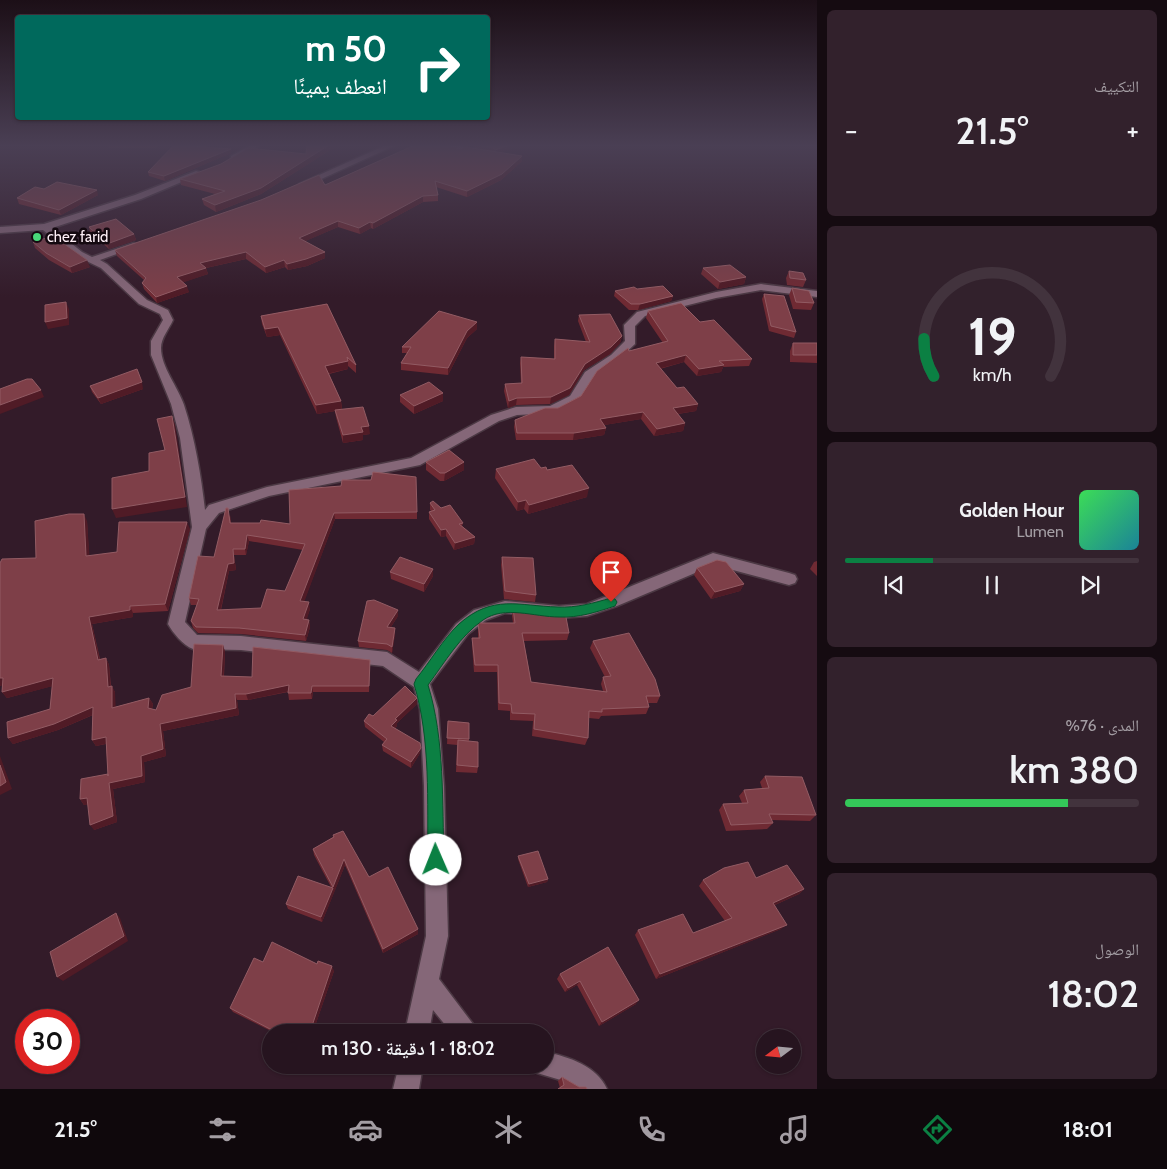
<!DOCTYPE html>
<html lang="ar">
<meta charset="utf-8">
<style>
body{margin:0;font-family:Cabin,"Noto Naskh Arabic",sans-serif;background:#32212c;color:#f1f3f6;direction:rtl;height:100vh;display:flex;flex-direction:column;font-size:19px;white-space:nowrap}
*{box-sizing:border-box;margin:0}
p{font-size:16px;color:#a49ea4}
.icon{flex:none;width:28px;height:28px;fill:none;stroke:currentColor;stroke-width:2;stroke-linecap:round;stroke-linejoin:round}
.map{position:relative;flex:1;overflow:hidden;direction:ltr}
.panel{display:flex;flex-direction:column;gap:10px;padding:10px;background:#150b11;width:350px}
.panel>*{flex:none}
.top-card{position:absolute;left:15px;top:15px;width:475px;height:105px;border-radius:5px;box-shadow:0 1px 4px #0004,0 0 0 1px #42333d;direction:rtl;background:#00695c;color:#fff;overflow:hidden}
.needle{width:32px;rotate:254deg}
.fabs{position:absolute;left:756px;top:1029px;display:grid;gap:10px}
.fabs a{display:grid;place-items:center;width:45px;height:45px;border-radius:50%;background:#26141f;box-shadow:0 1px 4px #0004,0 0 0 1px #42333d;font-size:25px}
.speed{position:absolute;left:15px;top:1009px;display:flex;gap:10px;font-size:25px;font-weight:700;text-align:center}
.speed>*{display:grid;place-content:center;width:65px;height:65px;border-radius:50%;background:#26141f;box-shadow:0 1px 4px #0004,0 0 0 1px #42333d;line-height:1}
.speed .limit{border:8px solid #d22;background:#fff;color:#111}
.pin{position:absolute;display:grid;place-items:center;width:42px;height:42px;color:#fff;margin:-51px -21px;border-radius:50% 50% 50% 0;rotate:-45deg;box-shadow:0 0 5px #0007}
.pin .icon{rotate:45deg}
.me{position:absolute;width:55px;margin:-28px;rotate:359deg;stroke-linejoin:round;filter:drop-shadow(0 0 4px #0008)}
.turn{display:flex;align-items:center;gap:18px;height:105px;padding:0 20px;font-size:22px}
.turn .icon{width:65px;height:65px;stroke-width:2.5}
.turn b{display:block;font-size:35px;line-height:42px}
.big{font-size:38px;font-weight:600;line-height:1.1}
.panel .card{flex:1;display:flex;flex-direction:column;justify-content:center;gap:8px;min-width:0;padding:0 18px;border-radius:8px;background:#32212c}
.panel .dial{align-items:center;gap:0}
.dial svg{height:130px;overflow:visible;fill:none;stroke:#42333d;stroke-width:7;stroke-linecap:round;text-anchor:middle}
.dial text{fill:#f1f3f6;stroke:none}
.song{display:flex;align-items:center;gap:15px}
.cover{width:60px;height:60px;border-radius:8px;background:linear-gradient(135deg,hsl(130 70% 55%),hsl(190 70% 35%))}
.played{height:5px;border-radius:2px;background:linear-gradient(90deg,#0b8043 30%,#42333d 30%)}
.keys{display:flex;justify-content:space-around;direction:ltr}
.heat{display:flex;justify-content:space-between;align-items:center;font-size:28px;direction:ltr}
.charge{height:8px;border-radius:4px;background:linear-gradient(90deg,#34c759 76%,#42333d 0)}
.trip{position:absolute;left:262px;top:1024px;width:292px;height:50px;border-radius:25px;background:#26141f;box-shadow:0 1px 4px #0004,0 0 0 1px #42333d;font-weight:600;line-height:50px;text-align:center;direction:rtl}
.tabs{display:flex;height:80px;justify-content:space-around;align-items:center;background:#0f080c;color:#a49ea4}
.tabs .icon{width:35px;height:35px}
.tabs .current{color:#0b8043}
.tabs b{font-size:22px;color:#f1f3f6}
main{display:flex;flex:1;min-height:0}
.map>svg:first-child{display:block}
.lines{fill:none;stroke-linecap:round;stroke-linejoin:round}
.street-casing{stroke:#4c3944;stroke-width:3}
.street{fill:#856778;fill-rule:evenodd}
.wall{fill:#6f2a33;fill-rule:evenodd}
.shaded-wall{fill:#501b26}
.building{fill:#7e3f48;stroke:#925b63;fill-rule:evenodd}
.route{fill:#0b8043;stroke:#07532c}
.poi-dot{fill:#48d779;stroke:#140910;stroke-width:2}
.labels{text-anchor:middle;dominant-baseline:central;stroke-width:5;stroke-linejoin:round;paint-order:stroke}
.far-poi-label{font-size:15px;fill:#fef0f7;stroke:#140910;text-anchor:start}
</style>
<main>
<section class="panel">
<div class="card"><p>التكييف</p>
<div class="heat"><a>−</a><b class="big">21.5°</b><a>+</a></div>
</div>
<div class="card dial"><svg viewBox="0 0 100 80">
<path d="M14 69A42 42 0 1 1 86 69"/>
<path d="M14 69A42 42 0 0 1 8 46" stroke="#0b8043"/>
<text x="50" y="56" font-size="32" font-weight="700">19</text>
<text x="50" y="72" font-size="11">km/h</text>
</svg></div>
<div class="card">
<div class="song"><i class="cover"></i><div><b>Golden Hour</b><p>Lumen</p></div></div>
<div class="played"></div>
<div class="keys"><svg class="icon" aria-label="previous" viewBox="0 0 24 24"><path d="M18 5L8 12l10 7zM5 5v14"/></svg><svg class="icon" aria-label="pause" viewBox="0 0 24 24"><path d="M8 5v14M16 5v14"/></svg><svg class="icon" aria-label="next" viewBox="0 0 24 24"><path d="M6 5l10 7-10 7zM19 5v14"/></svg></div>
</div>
<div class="card"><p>المدى · 76%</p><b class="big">380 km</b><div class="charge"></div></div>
<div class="card"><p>الوصول</p><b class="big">18:02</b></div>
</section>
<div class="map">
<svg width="817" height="1089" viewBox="0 0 817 1089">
<rect width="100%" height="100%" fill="#331b29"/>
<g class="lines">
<defs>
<path id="street" d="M251,145H260L237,160H231V156Z
M386,145H396L306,186L299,184Z
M439,145H455L485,152L481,154Z
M196,171L203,173L141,199L52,228L82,252L92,257L134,243L139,246L100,260L107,264L147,300L168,310L173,320C169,329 161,338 161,348C161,367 178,387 184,405C195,439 201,475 205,510L209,505L267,487L411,458L491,415L516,407L550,406L570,396L585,372L611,355L625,341L624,325L637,312L716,292L761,284L817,291V297L761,290L716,298L645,316L635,326V344L619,359L594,377L579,401L556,413L517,415L499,421L420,465L269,496L219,513L206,529L185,622L197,635L241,636L387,652L419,672L456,624L474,610L505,601L559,606L587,604L713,553L789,573L795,575L797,579L795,583L789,585L714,565L617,606L587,616L559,618L505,613L486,620L468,634L430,684L438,709L444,786L448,936L439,979L473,1024L477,1032H451L433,1010L429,1032H405L426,936L424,786L420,709L414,687L383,666L241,650L193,649C183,645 173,633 168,624L192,527L180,438L171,404L151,355V341L163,320L160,314L139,304L101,268L76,256L43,230L0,233V227L44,224L135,195Z
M546,1052C569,1057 597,1066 607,1089H576L564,1081L537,1073L534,1065H546Z
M399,1065H423L419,1089H393Z"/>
</defs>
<use href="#street" class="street-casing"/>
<use href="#street" class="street"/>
</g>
<path class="wall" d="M94,145H159L156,148H109L108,145Z
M307,145H338L261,194L216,212L204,205L202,199L215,194L181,185L180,179L306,154Z
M475,145H518L500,152L522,156V161L501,180L467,197L436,187L438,195V201L423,202L373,229L371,228L360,234L338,227L305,241L325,252V258L307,266L288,270L285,267L266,273L246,259L206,268L208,274L183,282L189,292L157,303L144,289L142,283L144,280L117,256L115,250L325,185L460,149L485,150L475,148Z
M231,153L165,181L149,176L148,172Z
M44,189L98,195L61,215L19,204L17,198Z
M89,227L134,234L136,240L109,249L90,232Z
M33,242L90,267L72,273L49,260L35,248Z
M703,268L746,277L744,284L718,289L701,274Z
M789,271L806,280L803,287L787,285L786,278Z
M792,288L814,303L811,310L793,309L789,295Z
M637,289L673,296L671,301L638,310H629L614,296L615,291Z
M764,294L796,332L794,338L769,331L762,299Z
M327,304L356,365V373L348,366V369L329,374L341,401L342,409L370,434L363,435V440L343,443L336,417L335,411L317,414L280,335L267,337L262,324L261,316Z
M648,311L700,322L752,359L749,366L723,367L721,372L697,376L684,362L660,369L677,388L698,404L696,411L678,414L685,423L683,431L654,436L641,419L604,425L606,428L604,435L573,440H516L514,427L515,420L558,408L581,396L629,351L663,343L646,318Z
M579,315L622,336L620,343L610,354L584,370L569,395L550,404L516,405L508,408L504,391L505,384H521L520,363L521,357L554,359V346L555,339L586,342L578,321Z
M477,329L467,338L448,375L401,370V363L407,353H402V347Z
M793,343H817V363L790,362V351Z
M90,386L143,389L101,404L92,392Z
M443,393V401L414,414L400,402V395Z
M426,462L464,470L444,481H440L426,470Z
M541,468L547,470L587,497L528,514L524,509L517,511L495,478L496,469Z
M289,490L417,512V519H335L304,601L310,609L306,620H309L310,627L306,641L241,634L198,633L193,628L191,621L197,605H191L189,598L214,557L230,515L231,523L290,524ZM249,541L303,550L285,591L261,608L221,610L229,571L236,570L234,555H246Z
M430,503L441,508L463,523L462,526L475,537L474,544L454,550L446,536L441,537L429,519V512L431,511L430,510Z
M87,521L89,556L117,552L190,529L168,611L133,613V617L92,624L100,659L106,658L109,665L111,686L115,692V707L149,698L153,704L152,709L156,710L191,687L223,645L225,652L224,676L252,677L370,666L369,692H313L312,699L289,700L288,692L248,700H237L239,715L163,731L166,756L144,762L145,782L113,789L117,822L94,830L88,804L84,805L80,799L108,774L106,744L96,746L92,740L93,715L58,730L13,744L8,738L50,709L52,686L7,698L2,692V685L0,686V563L36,558Z
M502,557L536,595L535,602L504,599L501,565Z
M817,561V576L810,569L814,562Z
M697,568L744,584L740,591L711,599L694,575Z
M390,572L433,576L424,592L391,579Z
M513,608L569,633L567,640L524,641L531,682L603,691L601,684L603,677H605L590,648L593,641L660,696L657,703H648L649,707L646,714L601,716L599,719L589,718L588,738L585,745L532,736L533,721L510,720V711L498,710L497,672H474L472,645V638H478V623H513L512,616Z
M398,616L391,627L395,628V634L392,653L387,650L359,647L358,641Z
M417,704L397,723V726L395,728L420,753L411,768L383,751L382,745L384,742L365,727L364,721L373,716Z
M448,721L469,723V741L478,767L477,773L456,772L457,745L447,744Z
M765,776L816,815L810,821L771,820L773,823L767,829L726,831L719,810L723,804L742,803L739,796L744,790L762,788L760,782Z
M333,835L369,877L418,934L383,953L345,865L322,922L288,909L286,904L331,887L314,855L313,849L333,837Z
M518,856L548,879L547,882L528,887L518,859Z
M756,878L804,889L799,894L775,905L781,929L656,979L635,935L638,930L693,933L725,921L699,886L703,880Z
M608,947L636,1004L599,1026L577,985L565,992L557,979L560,974Z
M263,962L317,964L334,971L313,1032H273L233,1012L230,1008Z
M562,1077L579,1087L560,1088L558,1081Z"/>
<path class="shaded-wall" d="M329,145H338L261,194L216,212L215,205Z
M509,145H518L495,155V150Z
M231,149V153L165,181L164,176Z
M522,156V161L501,180L467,197V191Z
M97,190L98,195L61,215L59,210Z
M423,196V202L373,229V223Z
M338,221V227L299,244V238Z
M370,222L371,228L360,234L359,228Z
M134,234L136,240L109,249L107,244Z
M246,252V259L201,269L200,263Z
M325,252V258L307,266L288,270L287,264Z
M87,260L90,267L72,273L70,267Z
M284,260L285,267L266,273L265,267Z
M206,268L208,274L179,284L177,277Z
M746,277L744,284L718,289L720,282Z
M187,286L189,292L157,303L156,297Z
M673,296L671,301L638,310L640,304Z
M66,302L69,309V325L48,329L45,322Z
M477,322V329L467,338L448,375V368L467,331Z
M278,327L280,335L267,337L265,329Z
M622,336L620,343L610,354L584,370L569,395L550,404L551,397L585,364Z
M686,355L684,362L654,370L656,363Z
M348,361V369L326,374L325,366Z
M724,365L721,372L697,376L699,369Z
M142,382L143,389L101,404L98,398Z
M41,390L44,397L0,414V405Z
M443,393V401L414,414V406Z
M517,398L516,405L508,408L509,401Z
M341,401L342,410L317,414L316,405Z
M698,404L696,411L670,415L673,408Z
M643,412L641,419L598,426L600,419Z
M172,416L175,425L187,507L116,518L112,509L185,497Z
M685,423L683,431L654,436L657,429Z
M369,426L370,434L363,435V440L343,443V435L361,427Z
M606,428L604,435L573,440L574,433Z
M464,462V470L444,481L445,473Z
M589,488L587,497L528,514L529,505Z
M526,500L524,509L517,511L518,502Z
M334,513L335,519L302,608L300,601Z
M84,514L87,521L90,563L86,556Z
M187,522L190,529L168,611L165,604Z
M446,529V536L441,537V530Z
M247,535L249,541L246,555L245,549Z
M475,537L474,544L454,550L455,543Z
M233,549L234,555L236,570L229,571L219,617L217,610L228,564Z
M433,569V576L424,592V584Z
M744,584L740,591L711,599L715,592Z
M309,602L310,609L305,626L303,619Z
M130,606L133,613V617L92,624L101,667L98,660L89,617Z
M398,610V616L387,633V627Z
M309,620L310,627L306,641L305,635Z
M395,628V634L392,653V647Z
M223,645L225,652L223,682L221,676Z
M106,658L109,665L111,693L108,687Z
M0,678H3L7,684L0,686Z
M53,678L57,685L7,698L2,692Z
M289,685L290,691L248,700L246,694Z
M112,686L115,692L116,714L112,708Z
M312,686L313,692L312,699L311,693Z
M235,694L237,700L239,715L163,731L166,756L144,762L145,782L113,789L117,822L94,830L90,825L109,783L141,756L160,724Z
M149,698L153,704L151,714L148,708Z
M417,698V704L397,723V726L391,732V726L395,719Z
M93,707L97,713L58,730L13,744L8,738Z
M106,737L109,743L96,746L92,740Z
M421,748L420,753L411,768V762Z
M0,756L12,789L0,795Z
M87,798L91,804L84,805L80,799Z
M344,859L345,865L334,893L333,887Z
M548,879L547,882L528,887L529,884Z
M333,888L334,893L322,922L321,917Z
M804,889L799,894L768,908L773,903Z
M116,913L120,918L128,941L63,981L57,977Z
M787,925L781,929L656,979L660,974Z
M418,929V934L383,953V949Z
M332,966L334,971L313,1032H310Z
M580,981L577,985L565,992L568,988Z
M639,1000L636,1004L599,1026L602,1022Z"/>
<path class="building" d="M174,145H179L231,149L164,176L148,172Z
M307,145H329L261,188L215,205L202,199L225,191L180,179L221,164L248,148L306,154Z
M415,145H446L460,149L466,147L522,156L502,174L467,191L435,181L438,195L423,196L373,223L370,222L359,228L338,221L299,238L325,252L306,259L287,264L284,260L265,267L246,252L200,263L206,268L177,277L187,286L156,297L142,283L146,278L115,250L261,200L319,175L325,185Z
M479,145H509L495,150L494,148Z
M57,182L97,190L59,210L17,198L35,187L44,189Z
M116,219L134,234L107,244L89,227Z
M53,236L87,260L70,267L46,253L33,242Z
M730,265L746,277L720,282L703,268Z
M789,271L803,273L806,280L790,278Z
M663,286L673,296L640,304H631L615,291L634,287L637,289Z
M792,288L809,291L814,303L796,302Z
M764,294L784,296L796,332L771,326Z
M66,302L67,318L45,322V305Z
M681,303L700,322L714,320L752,359L719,361L724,365L699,369L686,355L656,363L677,388L684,387L698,404L673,408L685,423L657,429L643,412L600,419L606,428L574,433H517L515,420L545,408H558L581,396L597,371L628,348L629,351L668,341L648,311Z
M327,304L356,365L347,357L348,361L325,366L341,401L316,405L278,327L265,329L261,316Z
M439,311L477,322L467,331L448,368L401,363L411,347H402Z
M610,314L622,336L611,347L585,364L570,388L551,397L517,398L509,401L505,384L522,383L521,357L555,359V339L590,342L579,315Z
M793,343H817V355H793Z
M137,369L142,382L98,398L90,386Z
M27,379H32L41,390L0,405V389Z
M429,382L443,393L414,406L400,395Z
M363,407L369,426L361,427L363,432L343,435L335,410Z
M172,416L185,497L112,509V478L149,471V453L165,450L157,419Z
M449,450L464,462L445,473H440L426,462Z
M534,459L541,468L546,467L547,470L572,465L589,488L529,505L526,500L518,502L496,469Z
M373,472L416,477L417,512L334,513L300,601L309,602L303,619L309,620L305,635L239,628L196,627L191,621L199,599L189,598L198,556L214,557L226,508H228L230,523H260L261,520L290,524L289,490L341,486L342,480H371ZM247,535L305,544L285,591L267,589L261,608L217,610L228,564L234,563L233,549H245Z
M433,501L441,508L450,505L463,523L459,524L475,537L455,543L446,529L441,530L429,512L435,510L430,503Z
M69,514H84L86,556L117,552L119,522H187L165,604L130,606V610L89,617L98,660L106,658L108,687L112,686V708L149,698L148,708L156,710L162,695L191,687L194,644L223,645L221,676L252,677L253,647L370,660L369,686H312L311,693H288L289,685L246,694H235L236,708L160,724L163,749L141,756L142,776L109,783L113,816L90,825L87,798L80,799L81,779L108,774V776L106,737L92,740L93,707L54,724L8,738L7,722L50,709L53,678L2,692L3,678H0V563L2,559L36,558L35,521Z
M400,557L433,569L424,584L390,572Z
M502,557L533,558L536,595L505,591Z
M717,560L726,562L744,584L715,592L697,568Z
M374,600L398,610L387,627L395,628L392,647L387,644L358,641L367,601Z
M513,608L565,612L569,633H522L531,682L607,692L603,677L611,676L593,641L629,633L655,679L660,696H646L649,707L602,709V712L589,711L588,738L534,729L535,714L512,713L511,704L499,703L498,665H475L472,638H480L478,623H515Z
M405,686L417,698L395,719L397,720L391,726L420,743L421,748L411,762L382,745L387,739L364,721L369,714L373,716Z
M448,721L469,723V739L447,738Z
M458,740L478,742V767L457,765Z
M0,765L6,782L0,786Z
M765,776L802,777L816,815L769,814L773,823L731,825L723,804L748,803L744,790L769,788Z
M343,831L369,877L388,867L418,929L383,949L344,859L333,887L313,849L334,837L333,835Z
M538,851L548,879L529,884L518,856Z
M748,862L756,878L787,865L804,889L773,903L787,925L660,974L638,930L683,914L693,933L732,918L703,880L724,868Z
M298,876L333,888L321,917L286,904Z
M116,913L124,936L57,977L50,952Z
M272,942L317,964L318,961L332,966L310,1032H280L270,1029L230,1008L254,958L263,962Z
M608,947L639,1000L602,1022L580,981L568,988L560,974Z
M562,1077L579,1087H586L587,1089H558L564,1085Z"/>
<linearGradient id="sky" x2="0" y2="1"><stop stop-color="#1c0f17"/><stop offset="0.49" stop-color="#4a3f54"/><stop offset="1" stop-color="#4a3f54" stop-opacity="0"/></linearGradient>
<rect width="817" height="297" fill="url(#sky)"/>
<path class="route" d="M611,598L615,599L617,602L615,606C597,612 578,618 559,617C534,617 505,605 483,620C460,636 445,662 428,685C445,740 442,803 444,860L441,866L436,868L430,866L428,860C427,802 431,740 414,684L416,679C430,662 443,639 459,624C493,594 518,606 558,607C576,608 594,603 611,598Z"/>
<circle class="poi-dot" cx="37" cy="237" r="5"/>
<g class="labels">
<g class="far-poi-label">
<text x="47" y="237">chez farid</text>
</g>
</g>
</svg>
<div class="fabs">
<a><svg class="needle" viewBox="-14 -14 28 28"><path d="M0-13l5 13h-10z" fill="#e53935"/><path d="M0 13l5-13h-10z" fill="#a49ea4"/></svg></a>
</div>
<div class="speed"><div class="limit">30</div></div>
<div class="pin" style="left:611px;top:602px;background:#d93025"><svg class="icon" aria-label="arrive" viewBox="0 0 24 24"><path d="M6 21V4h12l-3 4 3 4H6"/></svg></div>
<svg class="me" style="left:436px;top:860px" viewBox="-20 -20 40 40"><circle r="19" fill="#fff"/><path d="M0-13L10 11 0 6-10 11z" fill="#0b8043"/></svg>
<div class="trip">18:02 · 1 دقيقة · 130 m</div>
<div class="top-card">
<div class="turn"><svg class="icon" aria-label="right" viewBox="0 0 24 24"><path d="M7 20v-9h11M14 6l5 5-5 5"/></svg><div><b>50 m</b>انعطف يمينًا</div></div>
</div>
</div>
</main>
<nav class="tabs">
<b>18:01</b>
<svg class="icon current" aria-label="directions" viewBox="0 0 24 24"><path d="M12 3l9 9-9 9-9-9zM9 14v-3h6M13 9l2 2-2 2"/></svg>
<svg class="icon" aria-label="music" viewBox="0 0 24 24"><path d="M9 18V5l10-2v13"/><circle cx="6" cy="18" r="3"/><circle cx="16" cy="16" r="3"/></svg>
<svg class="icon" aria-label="phone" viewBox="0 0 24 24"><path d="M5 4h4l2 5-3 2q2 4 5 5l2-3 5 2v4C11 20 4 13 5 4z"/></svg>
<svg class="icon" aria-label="climate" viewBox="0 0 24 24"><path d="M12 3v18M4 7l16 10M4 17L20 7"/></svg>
<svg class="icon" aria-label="car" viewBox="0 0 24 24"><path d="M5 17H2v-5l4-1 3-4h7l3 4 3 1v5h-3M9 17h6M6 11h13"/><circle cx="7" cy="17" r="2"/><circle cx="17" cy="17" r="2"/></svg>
<svg class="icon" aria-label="filters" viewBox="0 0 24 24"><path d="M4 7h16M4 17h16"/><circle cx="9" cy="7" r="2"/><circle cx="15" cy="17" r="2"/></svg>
<b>21.5°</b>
</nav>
